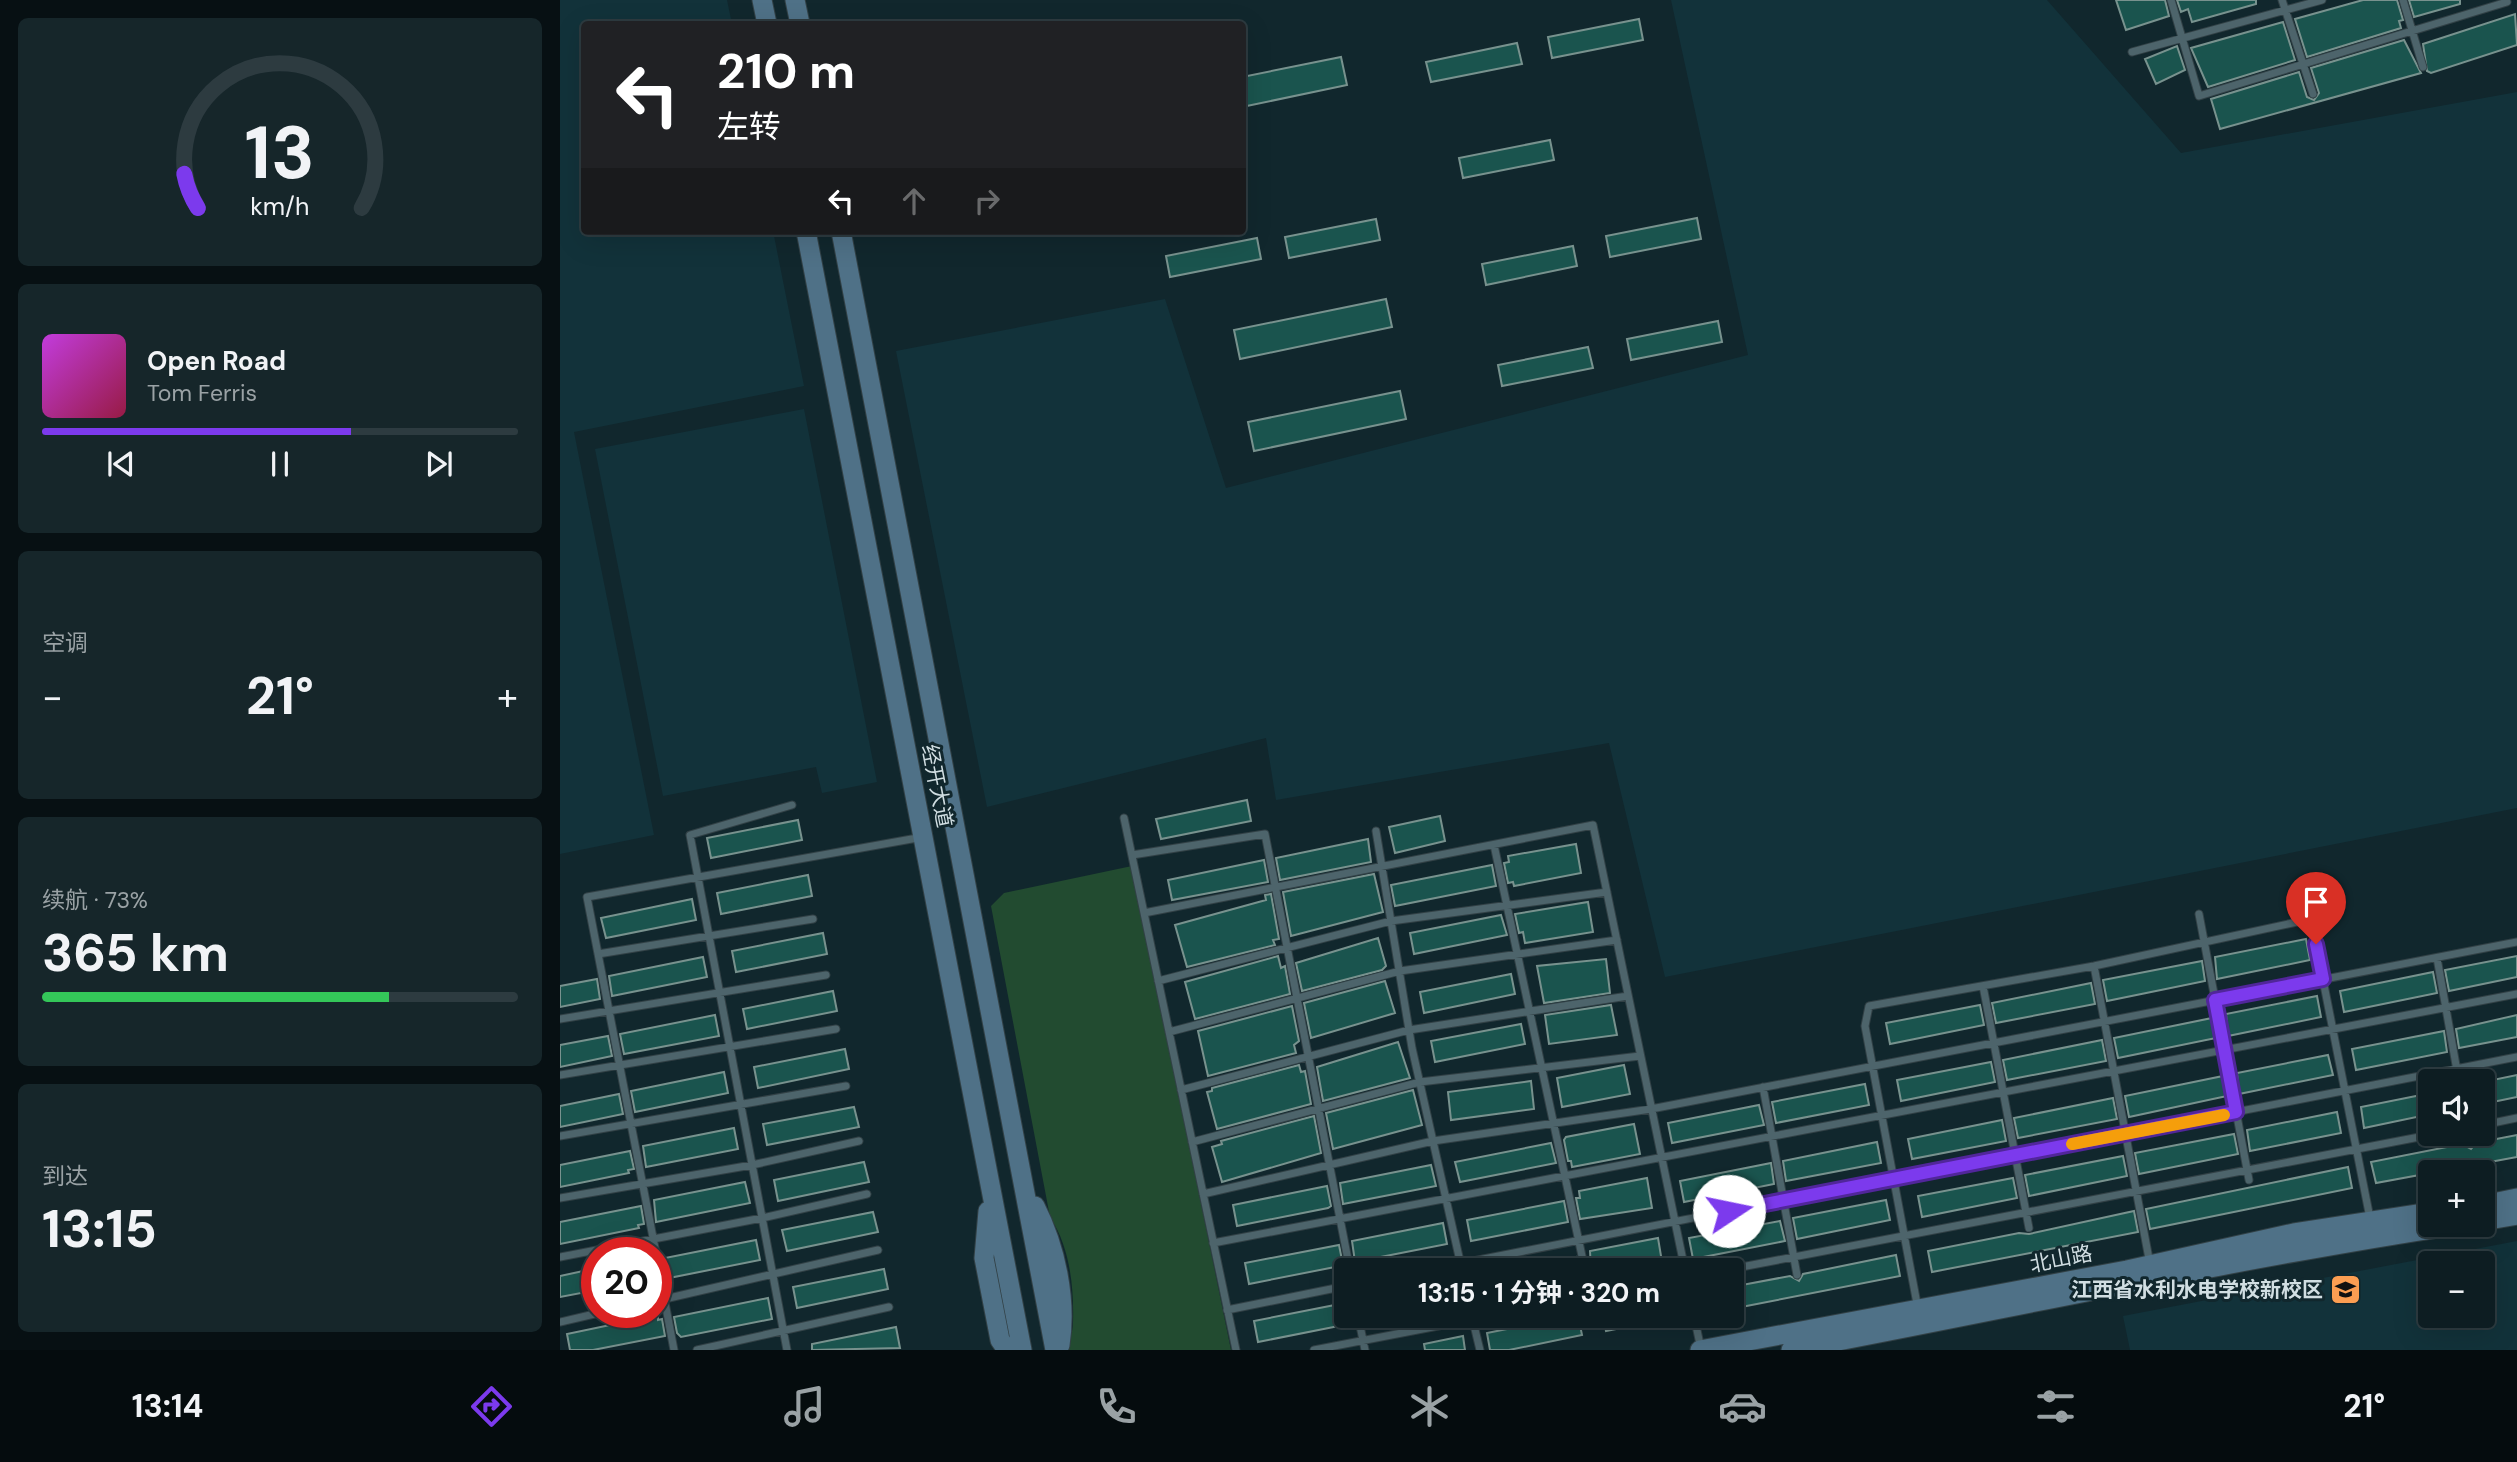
<!DOCTYPE html>
<html lang="zh">
<meta charset="utf-8">
<style>
body{margin:0;font-family:"DM Sans","Noto Sans SC",sans-serif;background:#16262a;color:#f1f3f6;height:100vh;display:flex;flex-direction:column;font-size:26px;white-space:nowrap}
*{box-sizing:border-box;margin:0}
p{font-size:23px;color:#9aa2a5}
.icon{flex:none;width:38px;height:38px;fill:none;stroke:currentColor;stroke-width:2;stroke-linecap:round;stroke-linejoin:round}
.map{position:relative;flex:1;overflow:hidden}
.drawer{display:flex;flex-direction:column;gap:18px;padding:18px;background:#071013;width:560px}
.drawer>*{flex:none}
.top-card{position:absolute;left:21px;top:21px;width:665px;height:214px;border-radius:7px;box-shadow:0 7px 28px #0002,0 0 0 2px #2d3b40;background:#202124;color:#fff;overflow:hidden}
.buttons{position:absolute;left:1858px;top:1069px;display:grid;gap:14px}
.buttons a{display:grid;place-items:center;width:77px;height:77px;border-radius:7px;background:#0d1d22;box-shadow:0 7px 28px #0002,0 0 0 2px #2d3b40;font-size:35px}
.speed{position:absolute;left:21px;top:1237px;display:flex;gap:14px;font-size:35px;font-weight:700;text-align:center}
.speed>*{display:grid;place-content:center;width:91px;height:91px;border-radius:50%;background:#0d1d22;box-shadow:0 7px 28px #0002,0 0 0 2px #2d3b40;line-height:1}
.speed .limit{border:10px solid #d22;background:#fff;color:#111}
.pin{position:absolute;display:grid;place-items:center;width:60px;height:60px;color:#fff;margin:-72px -30px;border-radius:50% 50% 50% 0;rotate:-45deg;box-shadow:0 0 7px #0007}
.pin .icon{rotate:45deg}
.me{position:absolute;width:77px;margin:-38px;rotate:79deg;stroke-linejoin:round;filter:drop-shadow(0 0 5px #0008)}
.turn{display:flex;align-items:center;gap:24px;height:147px;padding:0 21px;font-size:32px}
.turn .icon{width:91px;height:91px;stroke-width:2.5}
.turn b{display:block;font-size:49px;line-height:60px}
.lanes{display:flex;align-items:center;height:66px;padding:0 21px;background:#0003;justify-content:center;gap:35px;direction:ltr}
.lanes .off{opacity:.35}
.big{font-size:52px;font-weight:700;line-height:1.1}
.drawer .tile{flex:1;display:flex;flex-direction:column;justify-content:center;gap:10px;min-width:0;padding:0 24px;border-radius:10px;background:#16262a}
.drawer .dial{align-items:center;gap:0}
.dial svg{height:182px;overflow:visible;fill:none;stroke:#2d3b40;stroke-width:7;stroke-linecap:round;text-anchor:middle}
.dial text{fill:#f1f3f6;stroke:none}
.song{display:flex;align-items:center;gap:21px}
.cover{width:84px;height:84px;border-radius:10px;background:linear-gradient(135deg,hsl(290 70% 55%),hsl(340 70% 35%))}
.played{height:7px;border-radius:4px;background:linear-gradient(90deg,#7c3aed 65%,#2d3b40 65%)}
.keys{display:flex;justify-content:space-around;direction:ltr}
.heat{display:flex;justify-content:space-between;align-items:center;font-size:38px;direction:ltr}
.charge{height:10px;border-radius:5px;background:linear-gradient(90deg,#34c759 73%,#2d3b40 0)}
.trip{position:absolute;left:774px;top:1258px;width:410px;height:70px;border-radius:7px;background:#0d1d22;box-shadow:0 7px 28px #0002,0 0 0 2px #2d3b40;font-weight:700;line-height:70px;text-align:center}
.tab-bar{display:flex;height:112px;justify-content:space-around;align-items:center;background:#050c0e;color:#9aa2a5}
.tab-bar .icon{width:49px;height:49px}
.tab-bar .selected{color:#7c3aed}
.tab-bar b{font-size:32px;color:#f1f3f6}
main{display:flex;flex:1;min-height:0}
.map>svg:first-child{display:block}
.built{fill:#12323a;fill-rule:evenodd}
.green{fill:#224b30}
.building{fill:#1a544e;stroke:#78928e;stroke-width:2}
.lines{fill:none;stroke-linecap:round;stroke-linejoin:round}
.lane-casing{stroke:#324146;stroke-width:9}
.secondary-casing{stroke:#324146;stroke-width:21}
.lane{stroke:#4d646b;stroke-width:7}
.secondary{stroke:#4f7187;stroke-width:19}
.route-casing{stroke:#51269a;stroke-width:18}
.route{stroke:#7c3aed;stroke-width:12}
.slow{stroke:#f59e0b;stroke-width:12}
.labels{text-anchor:middle;dominant-baseline:central;stroke-width:6;stroke-linejoin:round;paint-order:stroke}
.street-label{font-size:21px;fill:#d1dee2;stroke:#11272d}
.poi-label{font-size:21px;font-weight:bold;fill:#d1dee2;stroke:#11272d;text-anchor:end}
</style>
<main>
<section class="drawer">
<div class="tile dial"><svg viewBox="0 0 100 80">
<path d="M14 69A42 42 0 1 1 86 69"/>
<path d="M14 69A42 42 0 0 1 8 54" stroke="#7c3aed"/>
<text x="50" y="56" font-size="32" font-weight="700">13</text>
<text x="50" y="72" font-size="11">km/h</text>
</svg></div>
<div class="tile">
<div class="song"><i class="cover"></i><div><b>Open Road</b><p>Tom Ferris</p></div></div>
<div class="played"></div>
<div class="keys"><svg class="icon" aria-label="previous" viewBox="0 0 24 24"><path d="M18 5L8 12l10 7zM5 5v14"/></svg><svg class="icon" aria-label="pause" viewBox="0 0 24 24"><path d="M8 5v14M16 5v14"/></svg><svg class="icon" aria-label="next" viewBox="0 0 24 24"><path d="M6 5l10 7-10 7zM19 5v14"/></svg></div>
</div>
<div class="tile"><p>空调</p>
<div class="heat"><a>−</a><b class="big">21°</b><a>+</a></div>
</div>
<div class="tile"><p>续航 · 73%</p><b class="big">365 km</b><div class="charge"></div></div>
<div class="tile"><p>到达</p><b class="big">13:15</b></div>
</section>
<div class="map">
<svg width="1957" height="1350" viewBox="0 0 1957 1350">
<rect width="100%" height="100%" fill="#11272d"/>
<path class="built" d="M0,0H167L172,24H24V231H213L244,386L14,432L94,835L0,854Z
M1111,0H1487L1621,153L1957,92V808L1105,977L1049,743L716,800L706,738L427,807L336,351L605,299L666,488L1188,355Z
M244,409L317,782L262,793L256,767L103,796L35,449Z
M1957,1241V1350H1570L1563,1316ZM1871,1264H1923V1316H1871Z"/>
<path class="green" d="M572,866L671,1350H508C508,1340 513,1333 513,1323C514,1287 510,1247 490,1217L431,906L444,893Z"/>
<path class="building" d="M1556,0H1605L1609,16L1566,30Z
M1617,0H1696V4L1632,22L1628,9L1621,12Z
M1803,0H1837L1843,20L1839,21L1841,28L1747,57L1735,19Z
M1849,0H1900V4L1854,17Z
M1955,14L1957,45L1871,73L1867,71L1863,44Z
M1079,19L1083,40L992,58L988,37Z
M1723,22L1735,60L1648,87L1631,48Z
M1844,40L1861,73L1660,129L1651,99L1739,72L1747,97L1754,100L1759,93L1751,68Z
M957,43L962,64L871,82L866,62Z
M1617,46L1625,70L1596,84L1585,59Z
M781,57L787,85L682,107V77Z
M990,140L994,160L903,178L899,158Z
M1137,218L1141,239L1050,257L1046,236Z
M816,219L820,240L729,258L725,237Z
M697,238L701,259L610,277L606,256Z
M1013,246L1017,266L926,285L922,264Z
M826,299L832,327L680,359L674,330Z
M1158,321L1162,342L1071,360L1067,339Z
M1028,347L1033,368L942,386L938,365Z
M840,391L846,419L694,451L688,422Z
M687,800L691,821L601,839L596,819Z
M880,816L885,841L835,853L829,827Z
M238,820L242,840L151,858L147,838Z
M808,839L811,862L720,880L716,858Z
M1016,844L1021,873L954,886L953,882L948,883L944,863L949,862L948,856Z
M704,860L708,882L612,900L608,880Z
M932,865L936,886L835,906L831,885Z
M814,874L823,912L731,936L723,892Z
M248,875L252,896L161,914L157,893Z
M711,894L719,939L713,940L715,945L627,967L615,925L706,900L705,895Z
M132,899L136,920L46,938L41,918Z
M1028,902L1033,932L965,943L963,932L959,933L955,914Z
M941,915L947,935L854,954L850,933Z
M263,933L267,954L176,972L172,951Z
M818,938L826,966L822,970L742,991L736,963Z
M1746,939L1750,960L1657,979L1655,957Z
M718,956L721,968L725,966L730,994L635,1019L625,982Z
M1957,956V977L1889,991L1885,970Z
M143,957L147,977L52,996L49,976Z
M1046,959L1050,993L984,1003L977,966Z
M1642,961L1645,981L1547,1001L1543,980Z
M1873,972L1877,993L1784,1012L1780,991Z
M951,974L955,994L864,1013L860,992Z
M37,979L40,999L0,1007V986Z
M825,981L835,1013L751,1038L744,1003Z
M1531,983L1535,1004L1436,1023L1432,1003Z
M273,991L277,1011L187,1029L183,1009Z
M1757,996L1761,1017L1668,1036L1666,1014Z
M1051,1005L1057,1035L989,1044L985,1015Z
M1420,1005L1424,1025L1330,1044L1326,1023Z
M732,1006L739,1041L734,1045L736,1053L648,1076L638,1031Z
M155,1015L159,1036L64,1054L60,1034Z
M1957,1015V1037L1899,1048L1896,1029Z
M1652,1018L1656,1038L1558,1058L1554,1038Z
M961,1024L965,1044L875,1062L871,1041Z
M1884,1031L1887,1052L1796,1070L1792,1049Z
M48,1036L52,1056L0,1067V1045Z
M1542,1040L1546,1061L1447,1080L1443,1060Z
M838,1042L850,1078L763,1101L757,1067Z
M285,1049L289,1069L198,1088L194,1067Z
M1768,1055L1773,1075L1679,1094L1677,1073Z
M1431,1062L1435,1082L1341,1101L1337,1080Z
M739,1065L741,1072L745,1071L751,1104L657,1129L647,1092L652,1091V1088Z
M1064,1065L1070,1094L1002,1107L997,1078Z
M164,1072L168,1093L75,1112L71,1091Z
M1957,1075V1097L1923,1104V1082Z
M1663,1076L1667,1096L1569,1117L1565,1096Z
M971,1081L974,1109L891,1120L888,1092Z
M1305,1084L1309,1105L1216,1123L1212,1102Z
M853,1090L862,1125L773,1149L766,1113Z
M1871,1093V1114L1804,1128L1801,1107Z
M59,1094L63,1114L0,1127V1106Z
M1553,1098L1557,1119L1458,1138L1454,1118Z
M1199,1105L1204,1125L1112,1143L1108,1123Z
M294,1107L299,1127L207,1145L203,1124Z
M1777,1112L1781,1133L1690,1151L1687,1130Z
M754,1116L761,1153L662,1182L652,1147L662,1144L661,1141Z
M1442,1120L1446,1141L1352,1159L1348,1139Z
M1074,1124L1080,1154L1012,1167L1011,1161H1008L1004,1140L1006,1137Z
M174,1128L178,1149L86,1167L83,1146Z
M1674,1134L1678,1154L1579,1174L1575,1153Z
M1957,1135V1157L1816,1183L1811,1162L1902,1144L1911,1149L1916,1143Z
M1317,1142L1321,1163L1226,1181L1223,1161Z
M991,1143L996,1163L900,1182L895,1162Z
M70,1151L74,1169L68,1170L69,1173L0,1187V1165Z
M1563,1156L1567,1176L1469,1196L1465,1175Z
M304,1162L309,1182L218,1201L214,1180Z
M1211,1163L1214,1184L1124,1202L1120,1181Z
M871,1165L876,1186L783,1204L780,1183Z
M1788,1167L1792,1188L1590,1229L1586,1209Z
M1087,1178L1092,1208L1020,1219L1016,1198H1020L1019,1191Z
M1453,1178L1457,1198L1362,1217L1358,1196Z
M185,1182L190,1203L96,1222L94,1200Z
M767,1186L771,1206L768,1208L677,1226L673,1205Z
M1326,1200L1330,1220L1237,1239L1233,1218Z
M1004,1201L1008,1222L911,1241L907,1220Z
M81,1206L84,1224L78,1225L79,1228L0,1244V1222Z
M1574,1211L1578,1232L1372,1272L1368,1251L1459,1233L1469,1234Z
M313,1212L318,1232L227,1251L222,1230Z
M1220,1221L1225,1241L1133,1259L1129,1238Z
M883,1223L887,1244L795,1262L792,1241Z
M1098,1238L1103,1268L1031,1270L1030,1251Z
M196,1240L200,1260L109,1278L105,1258Z
M779,1245L783,1265L780,1266L689,1284L685,1263Z
M1336,1255L1340,1276L1171,1309V1287L1230,1276L1239,1281L1243,1274Z
M1016,1257L1019,1270H982L981,1264Z
M37,1268V1290L0,1297V1276Z
M324,1269L328,1289L237,1308L233,1287Z
M208,1298L212,1319L121,1337L117,1333L114,1317Z
M785,1303L789,1324L698,1342L694,1321Z
M98,1315V1320L102,1319L105,1336L33,1350H10L7,1334Z
M1011,1316H1018L1022,1335L949,1350H930L927,1333Z
M1043,1316H1090L1091,1322L1046,1331Z
M336,1327L340,1348L252,1350V1344Z
M903,1336L905,1350H865L864,1344Z"/>
<g class="lines">
<defs>
<path id="lane" d="M1611,0L1639,96L1947,2
M1722,0L1753,94
M1843,0L1863,67
M1572,52L1762,0
M564,818L676,1350
M816,831L852,1048L902,1270
M934,845L1025,1270
M572,855L705,834L790,1270
M584,913L1033,825L1125,1270
M1639,914L1689,1180
M38,954L253,919
M1877,958L1899,1082
M1534,966L1590,1264
M598,981L831,921L1047,892
M1423,986L1469,1228
M0,1019L266,975
M609,1032L840,971L1057,940
M0,1075L276,1029
M1203,1087L1237,1275
M621,1090L849,1030L1068,996
M1923,1125L1957,1118
M1909,1134L1910,1143
M0,1136L286,1086
M632,1142L860,1082L1080,1056
M643,1194L873,1141L1091,1109L1957,942
M0,1198L192,1165L299,1141
M653,1243L1957,994
M96,1253L27,897L363,837
M96,1255L114,1350
M0,1257L202,1218L307,1194
M867,1270L1957,1057
M1166,1270L1875,1134
M96,1301L318,1250
M1358,1309L1305,1026L1309,1006L1534,966L1751,919L1810,1218
M667,1310L786,1286
M798,1316L805,1350
M1134,1316L1141,1349
M912,1317L920,1350
M0,1322L43,1312
M137,1350L329,1307
M227,1350L130,835L232,805
M754,1350L930,1316"/>
<path id="secondary" d="M202,0L207,24
M235,0L240,24
M246,231L462,1350
M281,231L495,1350
M1923,1205L1957,1198
M475,1206C496,1247 507,1300 500,1345
M428,1211L424,1258L440,1340L447,1350
M1923,1221L1957,1215
M1140,1350L1567,1270L1734,1233L1871,1212
M1231,1350C1453,1308 1674,1259 1897,1225"/>
</defs>
<use href="#lane" class="lane-casing"/>
<use href="#secondary" class="secondary-casing"/>
<use href="#lane" class="lane"/>
<use href="#secondary" class="secondary"/>
</g>
<g class="lines">
<defs>
<path id="route" d="M1169,1211L1676,1112L1655,1000L1763,979L1756,944"/>
</defs>
<use href="#route" class="route-casing"/>
<use href="#route" class="route"/>
<path class="slow" d="M1512,1144L1664,1115"/>
</g>
<defs>
<symbol id="university-square" viewBox="-11 -11 22 22"><rect x="-9" y="-9" width="18" height="18" rx="4" fill="#fc9e52" stroke="#11272d"/><path d="M0-5L7-2L0 1L-7-2ZM-4 1L0 2.5L4 1V4Q0 6-4 4Z" fill="#111"/></symbol>
</defs>
<g fill-rule="evenodd">
<use href="#university-square" x="1768" y="1272" width="35" height="35"/>
</g>
<g class="labels">
<g class="street-label">
<text transform="translate(377 786) rotate(79)">经开大道</text>
<text transform="translate(1501 1259) rotate(-11)">北山路</text>
</g>
<g class="poi-label">
<text x="1763" y="1290">江西省水利水电学校新校区</text>
</g>
</g>
</svg>
<div class="buttons">
<a><svg class="icon" aria-label="sound" viewBox="0 0 24 24"><path d="M4 9h4l5-4v14l-5-4H4zM17 9q2 3 0 6"/></svg></a>
<a>+</a>
<a>−</a>
</div>
<div class="speed"><div class="limit">20</div></div>
<div class="pin" style="left:1756px;top:944px;background:#d93025"><svg class="icon" aria-label="arrive" viewBox="0 0 24 24"><path d="M6 21V4h12l-3 4 3 4H6"/></svg></div>
<svg class="me" style="left:1169px;top:1211px" viewBox="-20 -20 40 40"><circle r="19" fill="#fff"/><path d="M0-13L10 11 0 6-10 11z" fill="#7c3aed"/></svg>
<div class="trip">13:15 · 1 分钟 · 320 m</div>
<div class="top-card">
<div class="turn"><svg class="icon" aria-label="left" viewBox="0 0 24 24"><path d="M17 20v-9H6M10 6l-5 5 5 5"/></svg><div><b>210 m</b>左转</div></div>
<div class="lanes"><svg class="icon" aria-label="left" viewBox="0 0 24 24"><path d="M17 20v-9H6M10 6l-5 5 5 5"/></svg><svg class="icon off" aria-label="ahead" viewBox="0 0 24 24"><path d="M12 20V5M6 11l6-6 6 6"/></svg><svg class="icon off" aria-label="right" viewBox="0 0 24 24"><path d="M7 20v-9h11M14 6l5 5-5 5"/></svg></div>
</div>
</div>
</main>
<nav class="tab-bar">
<b>13:14</b>
<svg class="icon selected" aria-label="directions" viewBox="0 0 24 24"><path d="M12 3l9 9-9 9-9-9zM9 14v-3h6M13 9l2 2-2 2"/></svg>
<svg class="icon" aria-label="music" viewBox="0 0 24 24"><path d="M9 18V5l10-2v13"/><circle cx="6" cy="18" r="3"/><circle cx="16" cy="16" r="3"/></svg>
<svg class="icon" aria-label="phone" viewBox="0 0 24 24"><path d="M5 4h4l2 5-3 2q2 4 5 5l2-3 5 2v4C11 20 4 13 5 4z"/></svg>
<svg class="icon" aria-label="climate" viewBox="0 0 24 24"><path d="M12 3v18M4 7l16 10M4 17L20 7"/></svg>
<svg class="icon" aria-label="car" viewBox="0 0 24 24"><path d="M5 17H2v-5l4-1 3-4h7l3 4 3 1v5h-3M9 17h6M6 11h13"/><circle cx="7" cy="17" r="2"/><circle cx="17" cy="17" r="2"/></svg>
<svg class="icon" aria-label="filters" viewBox="0 0 24 24"><path d="M4 7h16M4 17h16"/><circle cx="9" cy="7" r="2"/><circle cx="15" cy="17" r="2"/></svg>
<b>21°</b>
</nav>
